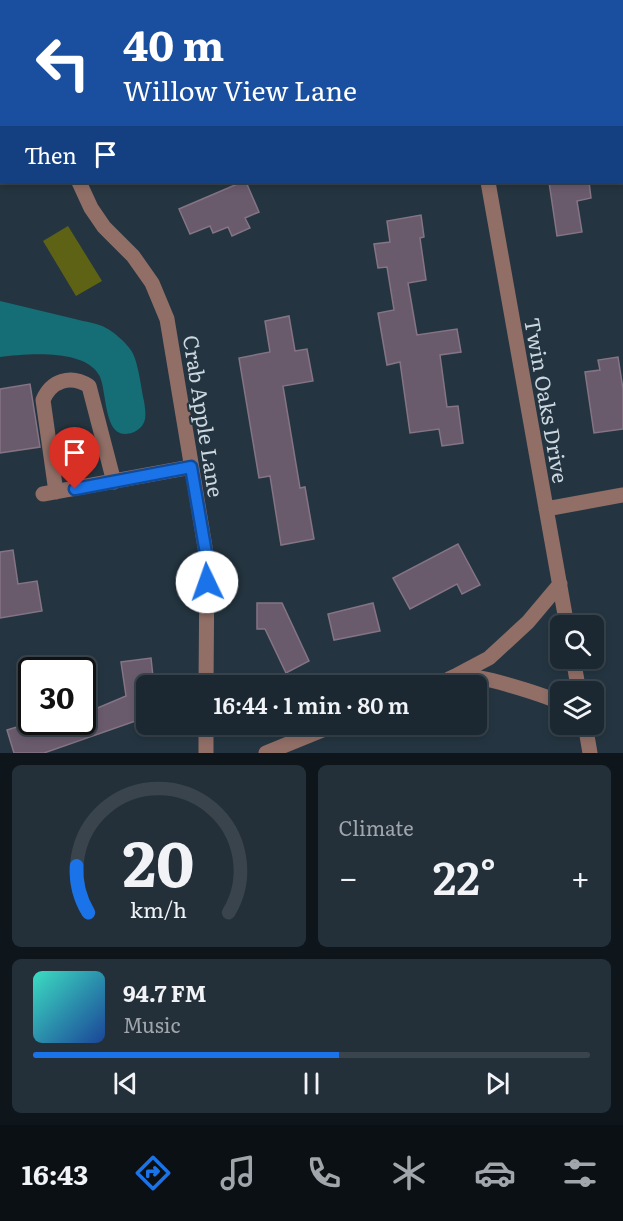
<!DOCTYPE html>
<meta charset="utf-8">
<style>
body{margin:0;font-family:Literata,serif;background:#243039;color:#f1f3f6;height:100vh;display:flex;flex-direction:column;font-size:22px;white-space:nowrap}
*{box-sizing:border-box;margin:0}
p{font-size:20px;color:#a0a6ab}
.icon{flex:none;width:33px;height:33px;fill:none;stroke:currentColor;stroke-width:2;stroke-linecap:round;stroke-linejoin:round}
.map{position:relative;height:753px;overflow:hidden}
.side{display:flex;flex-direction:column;gap:12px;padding:12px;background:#0f161b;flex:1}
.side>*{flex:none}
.top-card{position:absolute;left:0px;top:0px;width:624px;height:183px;box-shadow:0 3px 9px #0003,0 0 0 2px #39444d;background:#1a4fa0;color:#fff;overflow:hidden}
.buttons{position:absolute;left:550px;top:615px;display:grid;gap:12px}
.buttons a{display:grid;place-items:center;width:54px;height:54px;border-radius:9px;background:#1b2831;box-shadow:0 3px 9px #0003,0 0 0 2px #39444d;font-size:30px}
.speed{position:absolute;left:18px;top:657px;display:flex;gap:12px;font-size:30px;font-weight:700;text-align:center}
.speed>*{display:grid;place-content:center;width:78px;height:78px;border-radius:50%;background:#1b2831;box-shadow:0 3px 9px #0003,0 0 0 2px #39444d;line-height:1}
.speed .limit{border:3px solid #111;border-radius:9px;background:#fff;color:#111}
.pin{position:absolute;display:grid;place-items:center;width:51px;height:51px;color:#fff;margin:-62px -26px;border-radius:50% 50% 50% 0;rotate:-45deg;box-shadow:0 0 6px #0007}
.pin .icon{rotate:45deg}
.me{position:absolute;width:66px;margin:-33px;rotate:357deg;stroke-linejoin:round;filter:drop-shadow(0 0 4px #0008)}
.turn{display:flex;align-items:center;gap:21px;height:126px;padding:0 24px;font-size:27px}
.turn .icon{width:78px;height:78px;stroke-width:2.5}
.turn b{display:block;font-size:42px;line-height:51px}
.then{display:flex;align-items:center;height:57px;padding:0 24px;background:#0003;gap:12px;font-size:22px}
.big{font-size:45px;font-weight:600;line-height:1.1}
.side .tile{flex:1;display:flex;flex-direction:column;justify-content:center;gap:9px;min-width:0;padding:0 21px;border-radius:9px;background:#243039}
.side .dial{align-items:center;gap:0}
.dial svg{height:156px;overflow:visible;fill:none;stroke:#39444d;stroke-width:7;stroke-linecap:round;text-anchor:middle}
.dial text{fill:#f1f3f6;stroke:none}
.song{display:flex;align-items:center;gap:18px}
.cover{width:72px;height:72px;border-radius:9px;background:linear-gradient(135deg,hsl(170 70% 55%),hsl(220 70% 35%))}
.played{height:6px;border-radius:3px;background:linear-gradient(90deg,#1a73e8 55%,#39444d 55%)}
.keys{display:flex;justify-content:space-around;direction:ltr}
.heat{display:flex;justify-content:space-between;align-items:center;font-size:33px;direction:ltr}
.side .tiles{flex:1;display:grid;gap:12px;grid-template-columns:1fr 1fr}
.tile:last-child{grid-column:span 2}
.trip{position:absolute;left:136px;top:675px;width:351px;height:60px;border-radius:9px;background:#1b2831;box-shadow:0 3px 9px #0003,0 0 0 2px #39444d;font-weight:600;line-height:60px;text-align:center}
.tab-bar{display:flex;height:96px;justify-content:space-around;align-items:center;background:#0b1014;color:#a0a6ab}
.tab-bar .icon{width:42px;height:42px}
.tab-bar .on{color:#1a73e8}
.tab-bar b{font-size:27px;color:#f1f3f6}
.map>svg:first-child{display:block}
.green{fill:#5e6215}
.water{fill:#156e76}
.building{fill:#6a5b6c;stroke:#847485;stroke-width:1.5}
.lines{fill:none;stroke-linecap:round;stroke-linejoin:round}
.minor{stroke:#916f67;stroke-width:15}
.route-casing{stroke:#114b97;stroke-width:15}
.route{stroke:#1a73e8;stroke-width:10}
.labels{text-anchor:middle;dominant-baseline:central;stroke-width:4.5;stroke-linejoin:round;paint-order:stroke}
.street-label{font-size:21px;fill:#ccd7df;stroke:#243541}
</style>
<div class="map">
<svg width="623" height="753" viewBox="0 0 623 753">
<rect width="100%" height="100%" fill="#243541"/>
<path class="green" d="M68,226L102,281L76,296L43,241Z"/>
<path class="water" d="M0,301C25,307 50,313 75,319C85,322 98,323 106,328C114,332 125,342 130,349C138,358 141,388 144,401C146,415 148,425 134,432C102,445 108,390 99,375C84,348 25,354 0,357Z"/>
<path class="building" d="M242,182H246L259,212L245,218L250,228L232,236L228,227L213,233L210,226L190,234L179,209Z
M549,182H573L574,184L589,182L591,198L577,201L582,232L557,236Z
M421,215L424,237L420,238L426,280L408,283L417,335L457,329L461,352L440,355L447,407L458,406L463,443L442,446L439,429L410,433L400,362L387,365L378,313L394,310L387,267L378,268L374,244L390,242L387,221Z
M289,316L295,351L307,349L313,381L283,386L300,488L305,487L314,539L281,545L270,476L259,478L239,358L270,352L265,321Z
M618,357L623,389V429L594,433L585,372L600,370L598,360Z
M30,384L40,447L0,453V389Z
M458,544L480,585L462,594L457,584L410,609L393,578Z
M13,550L18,584L37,581L42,611L0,618V552Z
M257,603H282L309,661L286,673L265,629H257Z
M373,603L380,631L334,640L328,614Z
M151,658L154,686H147V717L44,753H14L7,730L33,722H89L88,712L126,696L121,662Z"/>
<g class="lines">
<path class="minor" d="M456,0V2
M622,59H623
M0,172H2
M79,182L91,208L104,227L133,256L152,283L167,319L207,559L206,686
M488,182L567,626
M56,492L43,400C51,381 70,374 89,386L114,482
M43,494L191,467
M546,509L623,495
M573,658L579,692
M457,675L489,658L528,622L560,584
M438,686C443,683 449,678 455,676C471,671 544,695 561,703
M585,724L590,753
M206,753V724
M266,753L337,724"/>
</g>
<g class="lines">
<defs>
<path id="route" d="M75,489L191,467L207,559V582"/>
</defs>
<use href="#route" class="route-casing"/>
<use href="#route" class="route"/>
</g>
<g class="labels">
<g class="street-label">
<text transform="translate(548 400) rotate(80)">Twin Oaks Drive</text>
<text transform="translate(205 416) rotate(81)">Crab Apple Lane</text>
</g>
</g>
</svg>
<div class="buttons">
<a><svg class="icon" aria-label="search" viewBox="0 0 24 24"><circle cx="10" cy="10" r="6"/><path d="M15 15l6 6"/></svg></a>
<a><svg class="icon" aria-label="layers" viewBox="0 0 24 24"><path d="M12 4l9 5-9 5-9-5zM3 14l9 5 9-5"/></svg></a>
</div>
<div class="speed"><div class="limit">30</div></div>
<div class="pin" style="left:75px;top:489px;background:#d93025"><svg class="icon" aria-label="arrive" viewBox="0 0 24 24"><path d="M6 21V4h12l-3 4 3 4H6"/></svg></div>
<svg class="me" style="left:207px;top:582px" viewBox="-20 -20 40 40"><circle r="19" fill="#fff"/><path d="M0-13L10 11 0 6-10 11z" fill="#1a73e8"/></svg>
<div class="trip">16:44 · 1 min · 80 m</div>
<div class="top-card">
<div class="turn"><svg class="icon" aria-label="left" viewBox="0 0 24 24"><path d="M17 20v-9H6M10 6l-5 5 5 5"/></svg><div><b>40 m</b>Willow View Lane</div></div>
<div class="then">Then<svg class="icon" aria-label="arrive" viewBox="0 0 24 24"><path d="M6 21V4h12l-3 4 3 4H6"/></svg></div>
</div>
</div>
<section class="side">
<div class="tiles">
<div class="tile dial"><svg viewBox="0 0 100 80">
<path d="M14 69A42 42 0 1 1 86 69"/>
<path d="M14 69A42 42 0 0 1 8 45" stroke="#1a73e8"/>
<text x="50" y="56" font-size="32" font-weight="700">20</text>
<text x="50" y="72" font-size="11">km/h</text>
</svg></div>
<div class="tile"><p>Climate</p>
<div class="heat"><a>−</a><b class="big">22°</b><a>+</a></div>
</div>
<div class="tile">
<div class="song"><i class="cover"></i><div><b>94.7 FM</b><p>Music</p></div></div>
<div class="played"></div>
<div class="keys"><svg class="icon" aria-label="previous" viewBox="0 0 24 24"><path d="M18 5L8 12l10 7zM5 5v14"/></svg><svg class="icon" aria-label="pause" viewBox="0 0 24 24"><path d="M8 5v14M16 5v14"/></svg><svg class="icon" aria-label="next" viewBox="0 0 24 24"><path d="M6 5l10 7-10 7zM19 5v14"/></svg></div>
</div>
</div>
</section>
<nav class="tab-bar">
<b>16:43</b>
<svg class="icon on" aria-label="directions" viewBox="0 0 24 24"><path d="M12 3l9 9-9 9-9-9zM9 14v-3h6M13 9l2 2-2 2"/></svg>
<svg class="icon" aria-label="music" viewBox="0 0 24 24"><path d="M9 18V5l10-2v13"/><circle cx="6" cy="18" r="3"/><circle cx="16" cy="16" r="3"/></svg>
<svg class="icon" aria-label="phone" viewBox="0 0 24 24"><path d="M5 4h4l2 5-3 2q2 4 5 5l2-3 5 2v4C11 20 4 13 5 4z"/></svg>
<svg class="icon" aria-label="climate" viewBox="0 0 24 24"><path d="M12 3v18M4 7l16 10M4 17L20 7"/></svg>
<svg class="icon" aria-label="car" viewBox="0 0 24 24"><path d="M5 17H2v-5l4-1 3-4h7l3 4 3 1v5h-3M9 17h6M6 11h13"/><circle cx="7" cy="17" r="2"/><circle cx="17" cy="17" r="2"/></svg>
<svg class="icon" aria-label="filters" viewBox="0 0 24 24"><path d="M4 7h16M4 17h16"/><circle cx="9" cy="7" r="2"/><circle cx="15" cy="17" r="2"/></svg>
</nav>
